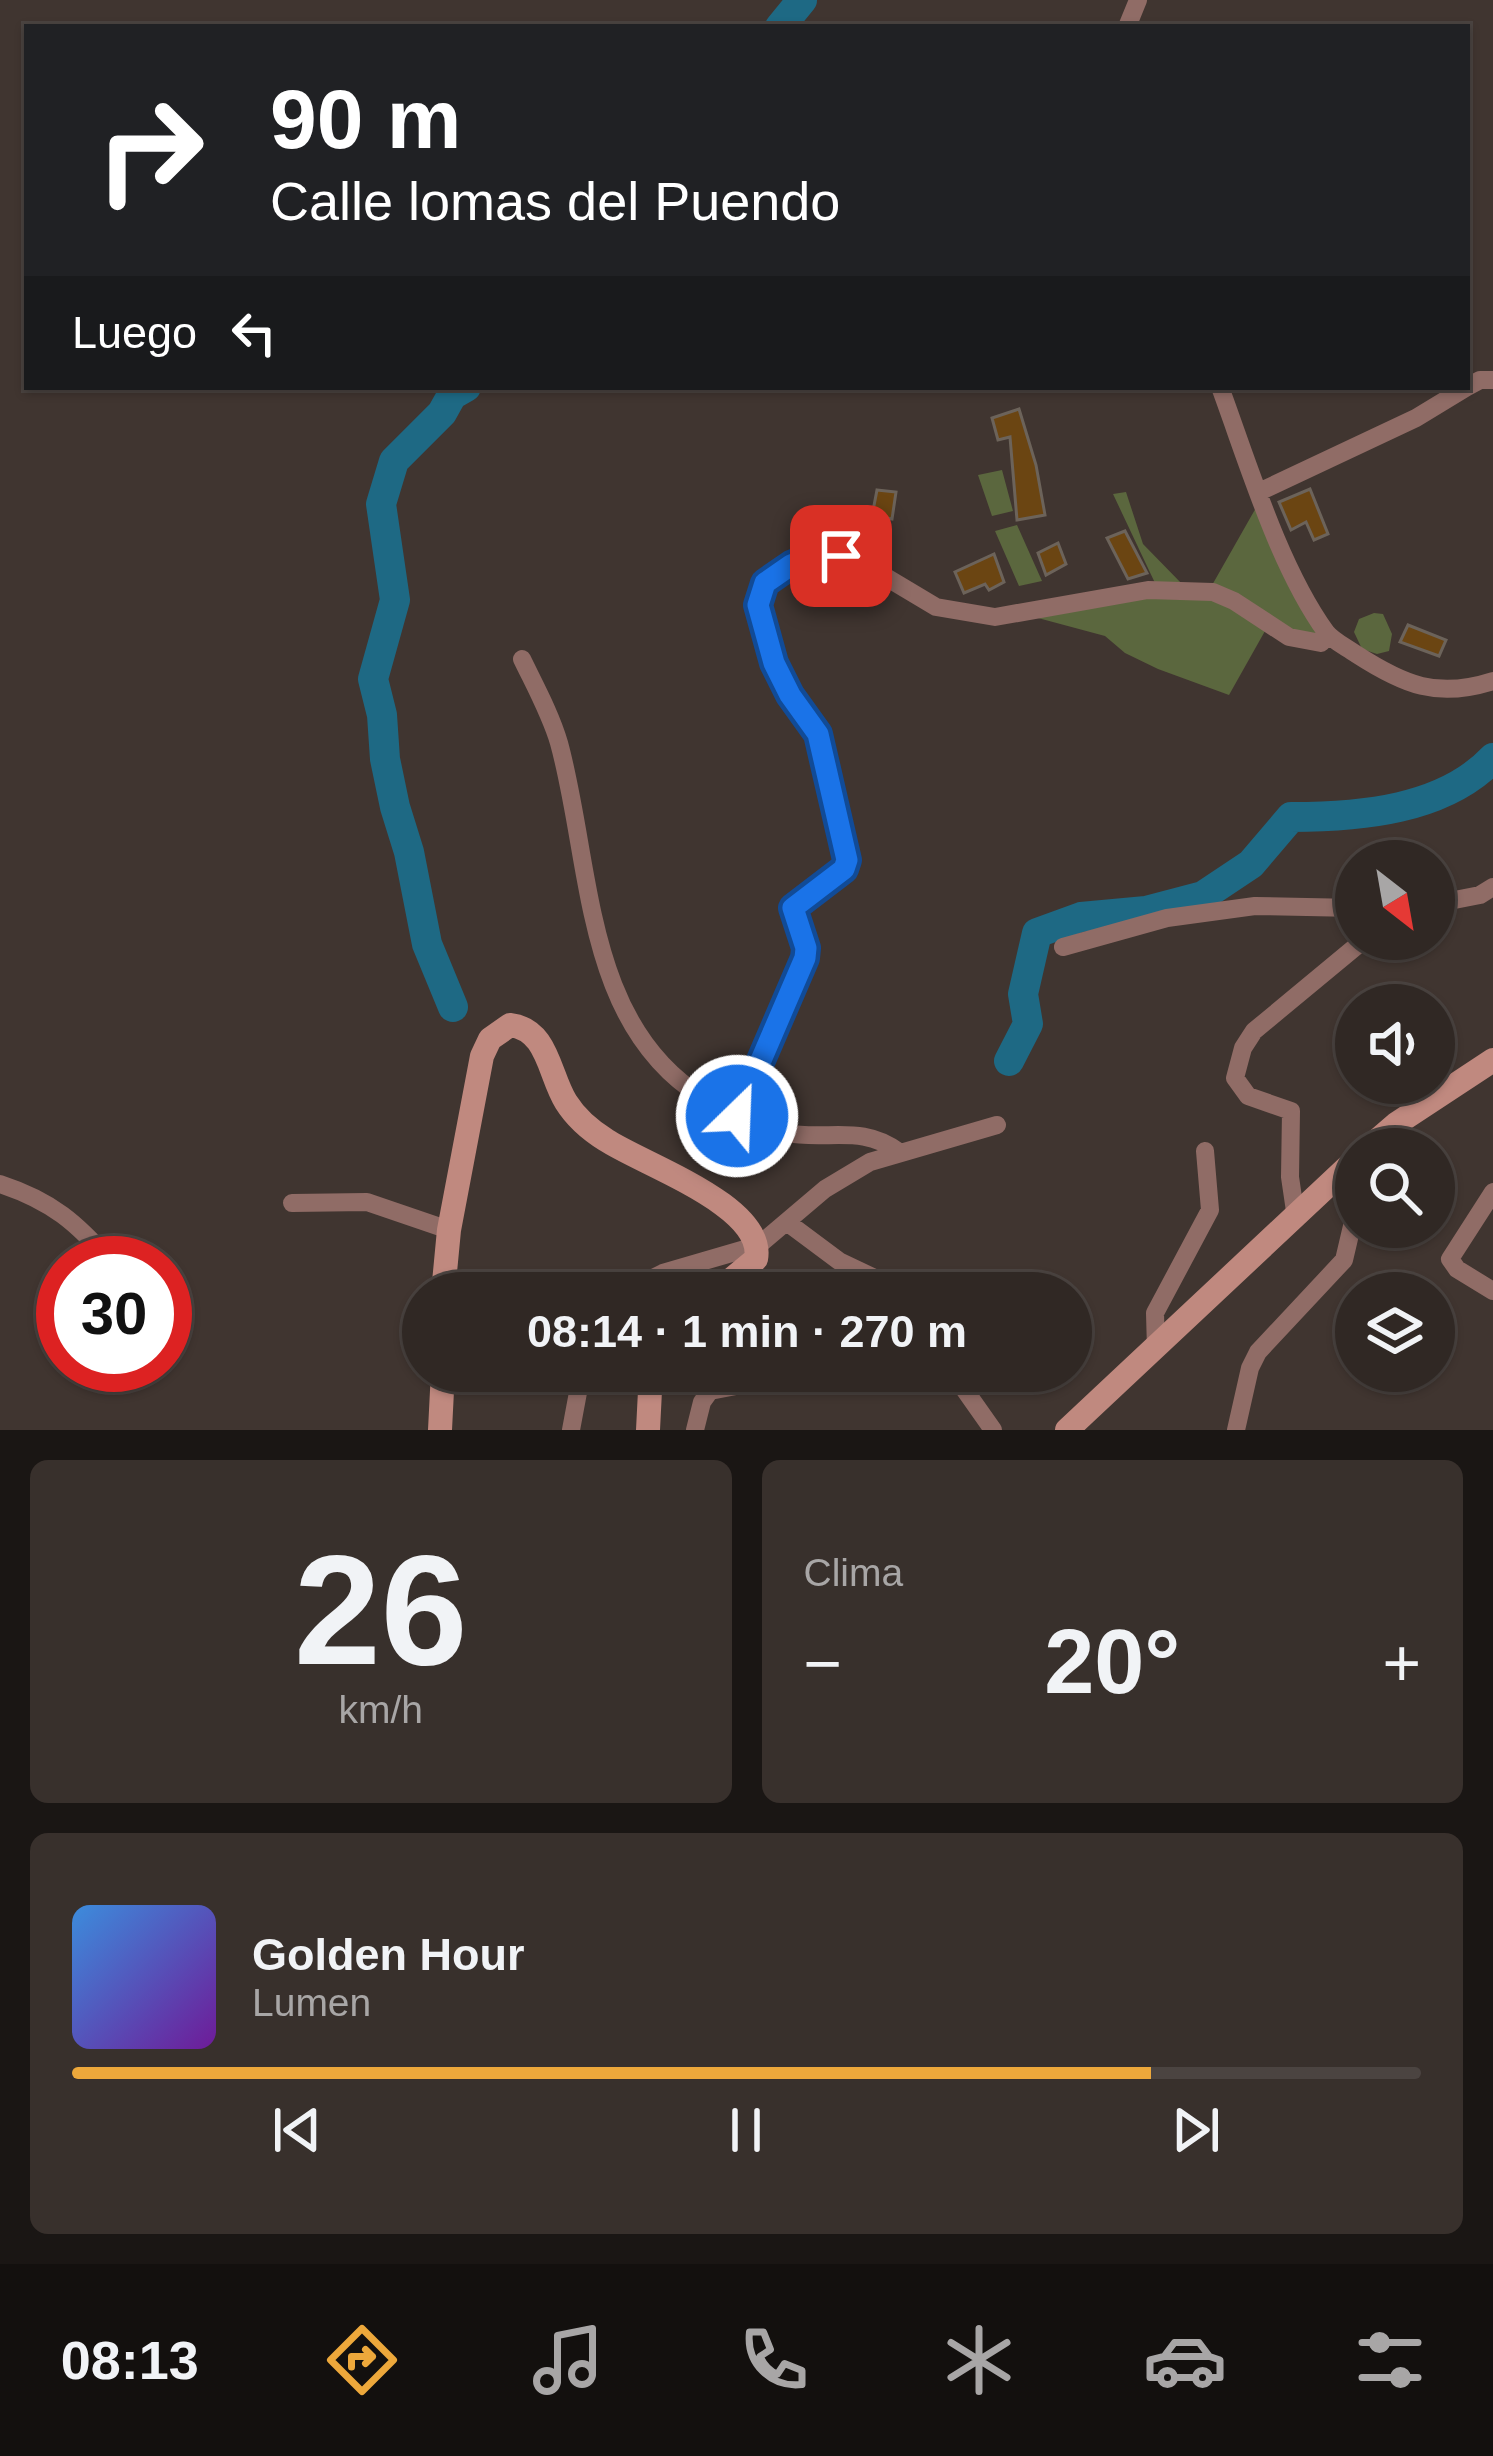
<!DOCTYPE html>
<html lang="es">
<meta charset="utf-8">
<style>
body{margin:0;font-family:Helvetica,sans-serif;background:#38302c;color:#f1f3f6;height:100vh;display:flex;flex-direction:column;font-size:45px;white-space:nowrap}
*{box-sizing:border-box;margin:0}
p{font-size:39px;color:#a8a6a6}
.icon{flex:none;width:66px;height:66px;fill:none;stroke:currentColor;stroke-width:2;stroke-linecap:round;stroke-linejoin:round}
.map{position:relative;height:1430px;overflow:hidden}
.drawer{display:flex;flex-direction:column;gap:30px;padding:30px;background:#1a1614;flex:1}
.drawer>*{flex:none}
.top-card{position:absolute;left:24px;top:24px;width:1446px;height:366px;border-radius:0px;box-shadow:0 3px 9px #0004,0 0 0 3px #4b4441;background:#202124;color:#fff;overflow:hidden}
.needle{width:78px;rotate:149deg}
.fabs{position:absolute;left:1335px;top:840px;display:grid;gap:24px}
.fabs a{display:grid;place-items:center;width:120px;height:120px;border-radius:50%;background:#302824;box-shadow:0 3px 9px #0004,0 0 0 3px #4b4441;font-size:60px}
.speed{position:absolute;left:36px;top:1236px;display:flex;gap:24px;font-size:60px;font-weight:700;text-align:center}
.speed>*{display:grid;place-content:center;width:156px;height:156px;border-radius:50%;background:#302824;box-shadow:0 3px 9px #0004,0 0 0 3px #4b4441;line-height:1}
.speed .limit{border:18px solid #d22;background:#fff;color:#111}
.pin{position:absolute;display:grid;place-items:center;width:102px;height:102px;color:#fff;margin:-51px;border-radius:24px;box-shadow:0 6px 18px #0006}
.me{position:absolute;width:132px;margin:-66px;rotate:24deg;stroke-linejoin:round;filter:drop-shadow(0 0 9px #0008)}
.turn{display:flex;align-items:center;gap:42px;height:252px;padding:0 48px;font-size:54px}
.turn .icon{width:156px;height:156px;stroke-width:2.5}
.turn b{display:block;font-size:84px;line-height:102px}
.then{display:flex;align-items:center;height:114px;padding:0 48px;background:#0003;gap:24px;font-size:45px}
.big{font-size:90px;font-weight:800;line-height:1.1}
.drawer .tile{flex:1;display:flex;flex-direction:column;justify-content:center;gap:18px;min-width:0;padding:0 42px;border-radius:18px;background:#38302c}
.drawer .dial{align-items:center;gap:0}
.dial b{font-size:156px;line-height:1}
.song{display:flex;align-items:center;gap:36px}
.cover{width:144px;height:144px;border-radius:18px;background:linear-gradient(135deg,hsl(210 70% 55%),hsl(280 70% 35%))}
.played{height:12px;border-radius:6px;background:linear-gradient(90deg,#eda83b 80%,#4b4441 80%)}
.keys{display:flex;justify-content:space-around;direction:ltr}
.heat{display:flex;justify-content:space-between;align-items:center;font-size:66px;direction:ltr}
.drawer .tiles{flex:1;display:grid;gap:30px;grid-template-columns:1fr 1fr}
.tile:last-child{grid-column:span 2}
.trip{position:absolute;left:402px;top:1272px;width:690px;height:120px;border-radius:60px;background:#302824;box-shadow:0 3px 9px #0004,0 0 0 3px #4b4441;font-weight:800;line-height:120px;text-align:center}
.tabs{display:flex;height:192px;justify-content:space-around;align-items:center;background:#13100e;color:#a8a6a6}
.tabs .icon{width:84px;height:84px}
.tabs .on{color:#eda83b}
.tabs b{font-size:54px;color:#f1f3f6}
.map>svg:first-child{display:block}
.green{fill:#5b673e}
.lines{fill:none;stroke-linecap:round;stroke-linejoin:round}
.river{stroke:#1e6984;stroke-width:30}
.building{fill:#6b4512;stroke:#6c635a;stroke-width:3}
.street{stroke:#906c66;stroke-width:18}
.secondary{stroke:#c0897f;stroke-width:24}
.route-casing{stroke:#114b97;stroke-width:30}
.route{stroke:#1a73e8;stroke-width:21}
</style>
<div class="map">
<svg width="1493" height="1430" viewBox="0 0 1493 1430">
<rect width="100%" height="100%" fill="#403530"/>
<path class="green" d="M1002,470L1013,511L992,516L978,475Z
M1126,492L1143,544L1183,585L1155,583L1113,494Z
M1257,506L1319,636L1294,632L1211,587Z
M1017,525L1042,581L1019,586L995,531Z
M1124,598L1219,600L1265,631L1229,695L1158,669L1125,653L1105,636L1038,618Z
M1374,613L1383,614L1392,634L1389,651L1377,654L1362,649L1354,632L1359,619Z"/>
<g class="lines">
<path class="river" d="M780,27L802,0
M453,1007L427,944L409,852L395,807L385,759L382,715L373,679L395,600L381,504L394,461L442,413L452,395L466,387
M1009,1061L1028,1024L1023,994L1037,933L1081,917L1146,911L1203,896L1251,864L1291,817C1360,817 1444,810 1493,758"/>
</g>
<path class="building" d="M1019,409L1036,465L1045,515L1017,520L1010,437L998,440L992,418Z
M1310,489L1328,534L1314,540L1306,522L1291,530L1279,502Z
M877,490L896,492L892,519L872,516Z
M1125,531L1147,573L1128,579L1107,538Z
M1058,543L1066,564L1046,575L1038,553Z
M994,554L1004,582L989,590L985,584L964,593L955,572Z
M1408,625L1446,640L1439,656L1400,642Z"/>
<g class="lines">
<path class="street" d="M1127,27L1138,0
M1220,387C1248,463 1279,567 1326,632C1333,641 1346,647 1356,654C1404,685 1437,699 1493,681
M1467,387L1480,380H1493
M1259,492L1416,418L1467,387
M522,659C535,686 551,715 559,743C592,863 583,1023 702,1097C727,1113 755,1127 785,1133C829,1141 861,1124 899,1152
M1434,904L1480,895L1493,887
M1063,947L1167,918L1255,906L1356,908
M737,1116L805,958L806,948L792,908L843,869L847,860L818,734L790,695L774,663L757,605L765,583L807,557L828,554L859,561L936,607L995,617L1148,590L1213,592L1234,601L1289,637L1321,643L1328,636
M1340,1173L1355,1197L1356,1206
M0,1184C52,1201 77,1223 112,1263
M1493,1192L1450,1259L1457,1269L1493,1291
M292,1203L367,1202L449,1230
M1296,1218L1290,1177L1291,1111L1248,1096L1235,1078L1243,1048L1254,1031L1365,939
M788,1223L839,1261L906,1293
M623,1293L663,1273L759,1245L825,1189L870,1162L997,1125
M1156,1349L1155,1313L1210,1210L1205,1151
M955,1376L993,1430
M571,1430L582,1371
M695,1430L702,1402L710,1391L767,1380
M1236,1430L1250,1368L1258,1352L1344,1260L1356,1209"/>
<path class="secondary" d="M1367,1149L1396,1124L1493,1060
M443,1293L449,1230L482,1056L490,1039L510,1025C548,1029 549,1075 566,1102C576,1118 590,1130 606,1140C644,1165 766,1206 756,1259L715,1293
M440,1430L443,1371
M648,1430L651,1371
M1067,1430L1356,1159"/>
</g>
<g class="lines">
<defs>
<path id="route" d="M737,1116L805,958L806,948L793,908L844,869L847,860L818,734L790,695L774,663L758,605L765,583L791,565L818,554L841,556"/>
</defs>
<use href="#route" class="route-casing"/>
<use href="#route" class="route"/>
</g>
</svg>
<div class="fabs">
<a><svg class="needle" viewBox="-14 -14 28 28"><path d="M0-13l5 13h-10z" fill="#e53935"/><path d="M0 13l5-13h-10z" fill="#a8a6a6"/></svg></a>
<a><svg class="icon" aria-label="sound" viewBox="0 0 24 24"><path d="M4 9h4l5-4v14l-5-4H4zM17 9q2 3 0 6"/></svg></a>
<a><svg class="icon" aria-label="search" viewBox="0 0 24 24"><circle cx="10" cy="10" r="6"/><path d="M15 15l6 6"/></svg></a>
<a><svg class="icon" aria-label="layers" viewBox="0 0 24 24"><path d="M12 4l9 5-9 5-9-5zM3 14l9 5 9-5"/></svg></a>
</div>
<div class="speed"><div class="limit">30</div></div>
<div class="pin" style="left:841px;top:556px;background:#d93025"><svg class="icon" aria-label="arrive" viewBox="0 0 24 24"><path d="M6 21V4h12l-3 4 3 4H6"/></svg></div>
<svg class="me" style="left:737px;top:1116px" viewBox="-20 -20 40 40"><circle r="17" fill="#1a73e8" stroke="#fff" stroke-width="3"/><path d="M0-11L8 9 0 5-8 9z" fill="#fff"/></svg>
<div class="trip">08:14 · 1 min · 270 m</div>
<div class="top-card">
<div class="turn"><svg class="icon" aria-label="right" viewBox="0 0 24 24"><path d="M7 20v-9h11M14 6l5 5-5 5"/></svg><div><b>90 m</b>Calle lomas del Puendo</div></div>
<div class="then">Luego<svg class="icon" aria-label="left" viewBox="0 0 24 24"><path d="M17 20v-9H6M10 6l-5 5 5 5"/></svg></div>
</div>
</div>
<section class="drawer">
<div class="tiles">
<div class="tile dial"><b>26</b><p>km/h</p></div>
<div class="tile"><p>Clima</p>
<div class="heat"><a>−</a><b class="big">20°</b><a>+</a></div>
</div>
<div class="tile">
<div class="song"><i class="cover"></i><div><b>Golden Hour</b><p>Lumen</p></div></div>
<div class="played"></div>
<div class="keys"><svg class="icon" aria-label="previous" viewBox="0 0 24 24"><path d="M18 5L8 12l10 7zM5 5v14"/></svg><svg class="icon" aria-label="pause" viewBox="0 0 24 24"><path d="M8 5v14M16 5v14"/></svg><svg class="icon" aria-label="next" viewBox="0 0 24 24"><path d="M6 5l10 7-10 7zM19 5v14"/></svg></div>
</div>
</div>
</section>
<nav class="tabs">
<b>08:13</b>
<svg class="icon on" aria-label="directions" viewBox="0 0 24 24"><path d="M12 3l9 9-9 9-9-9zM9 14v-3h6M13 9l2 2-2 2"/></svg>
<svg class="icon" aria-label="music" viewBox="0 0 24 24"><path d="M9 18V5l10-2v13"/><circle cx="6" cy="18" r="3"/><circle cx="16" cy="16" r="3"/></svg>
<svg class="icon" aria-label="phone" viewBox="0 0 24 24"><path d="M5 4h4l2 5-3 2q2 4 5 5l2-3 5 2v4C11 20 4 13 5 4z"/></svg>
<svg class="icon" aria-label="climate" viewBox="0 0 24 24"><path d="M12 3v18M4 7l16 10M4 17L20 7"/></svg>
<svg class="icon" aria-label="car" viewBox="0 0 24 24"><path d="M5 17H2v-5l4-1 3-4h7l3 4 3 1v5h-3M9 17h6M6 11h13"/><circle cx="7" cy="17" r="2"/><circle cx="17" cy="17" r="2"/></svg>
<svg class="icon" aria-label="filters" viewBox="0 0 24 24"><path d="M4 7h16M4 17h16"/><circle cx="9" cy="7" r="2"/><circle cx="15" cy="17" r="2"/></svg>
</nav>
